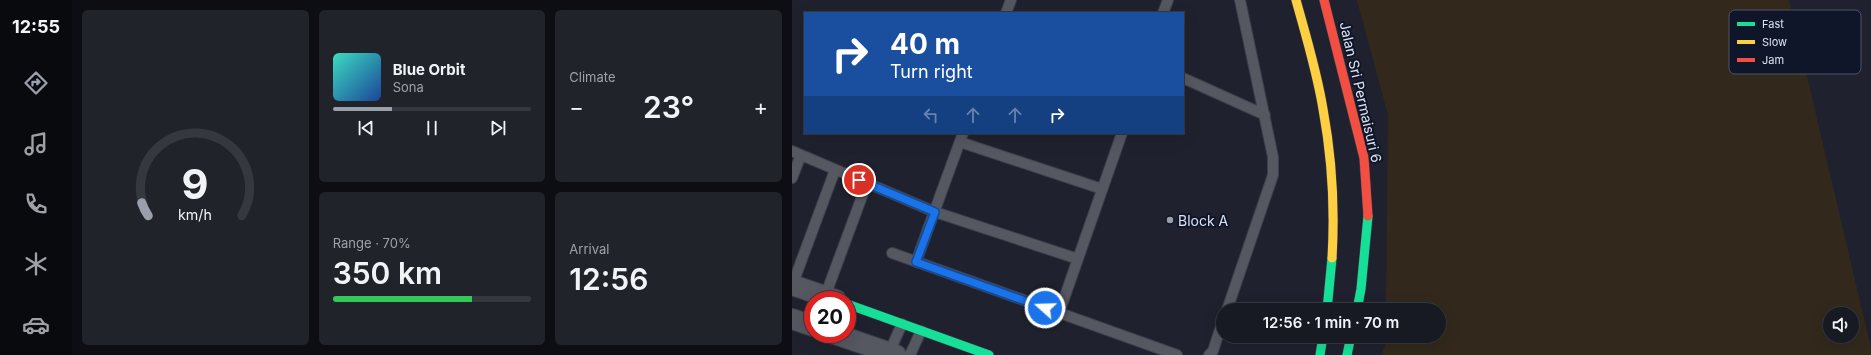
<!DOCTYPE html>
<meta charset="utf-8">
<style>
body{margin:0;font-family:Inter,sans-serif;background:#20232a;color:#f1f3f6;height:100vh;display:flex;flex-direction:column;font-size:15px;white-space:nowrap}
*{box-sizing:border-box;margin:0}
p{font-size:13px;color:#9ea1a5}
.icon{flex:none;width:22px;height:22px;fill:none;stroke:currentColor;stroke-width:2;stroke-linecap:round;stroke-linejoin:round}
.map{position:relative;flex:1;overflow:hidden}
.sheet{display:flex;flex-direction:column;gap:10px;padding:10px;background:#0d0e13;width:720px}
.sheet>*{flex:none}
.hud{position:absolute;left:12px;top:12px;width:380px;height:122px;border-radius:0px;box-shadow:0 4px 16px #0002,0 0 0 1px #363840;background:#1a4fa0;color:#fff;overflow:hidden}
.buttons{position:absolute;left:1031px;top:307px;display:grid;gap:8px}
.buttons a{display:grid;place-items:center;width:36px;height:36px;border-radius:50%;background:#171a22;box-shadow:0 4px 16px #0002,0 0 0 1px #363840;font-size:20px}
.speed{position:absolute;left:12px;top:291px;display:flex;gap:8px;font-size:20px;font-weight:700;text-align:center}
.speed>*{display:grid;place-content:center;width:52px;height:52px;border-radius:50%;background:#171a22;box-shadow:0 4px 16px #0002,0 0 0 1px #363840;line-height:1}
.speed .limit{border:6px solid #d22;background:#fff;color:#111}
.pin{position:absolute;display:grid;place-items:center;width:34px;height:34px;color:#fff;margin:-17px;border:2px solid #fff;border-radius:50%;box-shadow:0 1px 4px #0007}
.me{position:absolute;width:44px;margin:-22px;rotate:290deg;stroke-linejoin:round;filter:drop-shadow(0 0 3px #0008)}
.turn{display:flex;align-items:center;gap:14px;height:84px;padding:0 20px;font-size:18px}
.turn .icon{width:52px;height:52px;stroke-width:2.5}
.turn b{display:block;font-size:28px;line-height:34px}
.lanes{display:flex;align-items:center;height:38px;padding:0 20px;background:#0003;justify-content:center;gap:20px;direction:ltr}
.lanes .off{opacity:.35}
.big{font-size:30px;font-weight:600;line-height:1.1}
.sheet .widget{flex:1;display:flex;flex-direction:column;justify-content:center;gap:6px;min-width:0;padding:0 14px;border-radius:6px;background:#20232a}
.sheet .dial{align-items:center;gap:0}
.dial svg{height:104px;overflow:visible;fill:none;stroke:#363840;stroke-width:7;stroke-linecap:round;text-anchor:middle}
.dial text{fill:#f1f3f6;stroke:none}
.song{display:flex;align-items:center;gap:12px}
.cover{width:48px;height:48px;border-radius:6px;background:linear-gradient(135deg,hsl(170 70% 55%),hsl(220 70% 35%))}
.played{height:4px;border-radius:2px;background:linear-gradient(90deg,#9a9fac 30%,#363840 30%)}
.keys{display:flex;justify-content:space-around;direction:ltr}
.heat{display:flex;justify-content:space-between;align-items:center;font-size:22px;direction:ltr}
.charge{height:6px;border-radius:3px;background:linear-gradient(90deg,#34c759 70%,#363840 0)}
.sheet .tiles{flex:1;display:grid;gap:10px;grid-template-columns:repeat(3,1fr)}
.widget:first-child{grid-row:span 2}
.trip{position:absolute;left:424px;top:303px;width:230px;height:40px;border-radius:20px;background:#171a22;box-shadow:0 4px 16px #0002,0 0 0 1px #363840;font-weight:600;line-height:40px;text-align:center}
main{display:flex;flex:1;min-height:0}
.tabs{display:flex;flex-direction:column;width:72px;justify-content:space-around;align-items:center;background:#090a0e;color:#9ea1a5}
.tabs .icon{width:28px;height:28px}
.tabs .selected{color:#9a9fac}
.tabs b{font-size:18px;color:#f1f3f6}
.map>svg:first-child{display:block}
.green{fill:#32291c;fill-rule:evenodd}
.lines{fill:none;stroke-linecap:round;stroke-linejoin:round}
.lane-casing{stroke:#3d3f4a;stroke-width:12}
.street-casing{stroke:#3d3f4a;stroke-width:22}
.fast-casing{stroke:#3d3f4a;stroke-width:10}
.slow-casing{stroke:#3d3f4a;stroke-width:10}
.jam-casing{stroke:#3d3f4a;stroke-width:10}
.lane{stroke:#555861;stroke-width:10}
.street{stroke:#555861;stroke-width:20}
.fast{stroke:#16e098;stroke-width:9}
.slow{stroke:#ffcf43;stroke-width:9}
.jam{stroke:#f24e42;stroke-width:9}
.route-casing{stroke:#114b97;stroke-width:10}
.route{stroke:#1a73e8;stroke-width:7}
.poi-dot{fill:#9a9fac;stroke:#101629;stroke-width:1.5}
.labels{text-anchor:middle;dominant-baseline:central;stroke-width:4;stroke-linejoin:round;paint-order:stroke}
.street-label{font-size:14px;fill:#dde2f0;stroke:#101629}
.poi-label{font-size:14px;fill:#dde2f0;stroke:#101629;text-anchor:start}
.key{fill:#101629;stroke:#4e5365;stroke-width:1}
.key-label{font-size:11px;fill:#dde2f0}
</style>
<main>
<nav class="tabs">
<b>12:55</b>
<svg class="icon selected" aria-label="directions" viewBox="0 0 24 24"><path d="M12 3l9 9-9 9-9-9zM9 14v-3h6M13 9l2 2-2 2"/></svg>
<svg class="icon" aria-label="music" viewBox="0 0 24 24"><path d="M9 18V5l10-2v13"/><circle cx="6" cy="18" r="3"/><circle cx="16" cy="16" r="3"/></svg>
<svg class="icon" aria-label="phone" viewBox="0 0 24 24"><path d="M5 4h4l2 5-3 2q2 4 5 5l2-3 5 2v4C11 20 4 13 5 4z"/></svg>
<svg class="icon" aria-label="climate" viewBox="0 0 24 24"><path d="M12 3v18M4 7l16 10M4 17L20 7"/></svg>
<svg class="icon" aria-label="car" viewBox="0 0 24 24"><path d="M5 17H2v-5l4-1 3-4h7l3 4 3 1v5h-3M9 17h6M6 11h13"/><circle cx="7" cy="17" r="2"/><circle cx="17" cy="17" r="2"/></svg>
</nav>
<section class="sheet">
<div class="tiles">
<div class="widget dial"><svg viewBox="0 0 100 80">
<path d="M14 69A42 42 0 1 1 86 69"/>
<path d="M14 69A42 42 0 0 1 9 59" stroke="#9a9fac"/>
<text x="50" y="56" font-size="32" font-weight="700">9</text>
<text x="50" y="72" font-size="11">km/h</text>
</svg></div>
<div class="widget">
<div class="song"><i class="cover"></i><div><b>Blue Orbit</b><p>Sona</p></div></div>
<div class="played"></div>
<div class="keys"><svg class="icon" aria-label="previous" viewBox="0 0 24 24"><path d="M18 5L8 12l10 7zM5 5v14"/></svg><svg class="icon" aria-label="pause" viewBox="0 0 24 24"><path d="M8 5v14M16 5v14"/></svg><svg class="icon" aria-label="next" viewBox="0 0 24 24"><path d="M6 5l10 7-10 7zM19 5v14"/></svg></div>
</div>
<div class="widget"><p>Climate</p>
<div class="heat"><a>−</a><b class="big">23°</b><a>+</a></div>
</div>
<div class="widget"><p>Range · 70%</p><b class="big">350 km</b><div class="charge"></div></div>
<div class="widget"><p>Arrival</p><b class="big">12:56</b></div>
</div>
</section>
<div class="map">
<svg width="1079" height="355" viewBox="0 0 1079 355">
<rect width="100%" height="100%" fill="#1f222e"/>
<path class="green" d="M565,0H997L1079,348V355H589L594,344V336H647V310H594L596,115ZM1038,314H1060V336H1038Z"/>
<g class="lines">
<defs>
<path id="lane" d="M214,13L219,0
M371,13L376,0
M391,78L473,115
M168,142L310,189
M0,151L143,212L286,259
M0,178L9,155
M100,253L385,355
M124,262L171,133
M0,286L43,170
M32,299L75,183
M435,310L481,175V157L448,0
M267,313L330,133
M96,355L110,324
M118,355L129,331
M417,355L421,351L431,320"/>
<path id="street" d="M0,285L44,300
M0,319L21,326
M43,334L104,355"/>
<path id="fast" d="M55,304L197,355
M535,310L540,258
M565,310L569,289L576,216
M528,355L531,336
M555,355L559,336"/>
<path id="slow" d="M504,0C514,36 525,72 531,109C540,158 543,208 540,258"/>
<path id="jam" d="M532,0L572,158L576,216"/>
</defs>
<use href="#lane" class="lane-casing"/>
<use href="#street" class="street-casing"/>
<use href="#fast" class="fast-casing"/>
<use href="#slow" class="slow-casing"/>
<use href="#jam" class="jam-casing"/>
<use href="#lane" class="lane"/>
<use href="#street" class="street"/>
<use href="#fast" class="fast"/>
<use href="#slow" class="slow"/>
<use href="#jam" class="jam"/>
</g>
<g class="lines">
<defs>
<path id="route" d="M67,180L143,212L124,262L253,308"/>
</defs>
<use href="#route" class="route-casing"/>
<use href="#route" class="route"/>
</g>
<circle class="poi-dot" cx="378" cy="220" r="4"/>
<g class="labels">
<g class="street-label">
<text transform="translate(569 92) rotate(77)">Jalan Sri Permaisuri 6</text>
</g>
<g class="poi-label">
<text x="386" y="220">Block A</text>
</g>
</g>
<rect x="937" y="10" width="132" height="64" rx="6" class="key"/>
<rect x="945" y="22" width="18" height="4" fill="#16e098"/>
<rect x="945" y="40" width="18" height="4" fill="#ffcf43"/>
<rect x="945" y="58" width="18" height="4" fill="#f24e42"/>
<g class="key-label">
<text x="970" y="28">Fast</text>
<text x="970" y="46">Slow</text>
<text x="970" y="64">Jam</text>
</g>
</svg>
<div class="buttons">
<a><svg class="icon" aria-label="sound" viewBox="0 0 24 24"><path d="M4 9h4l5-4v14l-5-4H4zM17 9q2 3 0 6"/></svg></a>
</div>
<div class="speed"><div class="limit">20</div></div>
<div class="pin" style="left:67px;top:180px;background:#d93025"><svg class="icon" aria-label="arrive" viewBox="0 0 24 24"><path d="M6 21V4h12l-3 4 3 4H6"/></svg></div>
<svg class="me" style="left:253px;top:308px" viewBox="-20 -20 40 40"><circle r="17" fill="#1a73e8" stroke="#fff" stroke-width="3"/><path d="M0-11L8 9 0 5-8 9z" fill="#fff"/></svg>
<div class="trip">12:56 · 1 min · 70 m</div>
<div class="hud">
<div class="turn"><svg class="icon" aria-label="right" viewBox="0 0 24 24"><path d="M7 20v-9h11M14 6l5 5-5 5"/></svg><div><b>40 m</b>Turn right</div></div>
<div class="lanes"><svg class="icon off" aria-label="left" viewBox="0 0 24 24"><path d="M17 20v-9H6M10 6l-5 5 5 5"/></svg><svg class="icon off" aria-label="ahead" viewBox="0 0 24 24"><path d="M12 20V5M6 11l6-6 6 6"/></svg><svg class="icon off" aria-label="ahead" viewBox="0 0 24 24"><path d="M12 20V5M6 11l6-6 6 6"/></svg><svg class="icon" aria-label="right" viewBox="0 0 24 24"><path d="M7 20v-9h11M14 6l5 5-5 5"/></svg></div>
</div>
</div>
</main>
